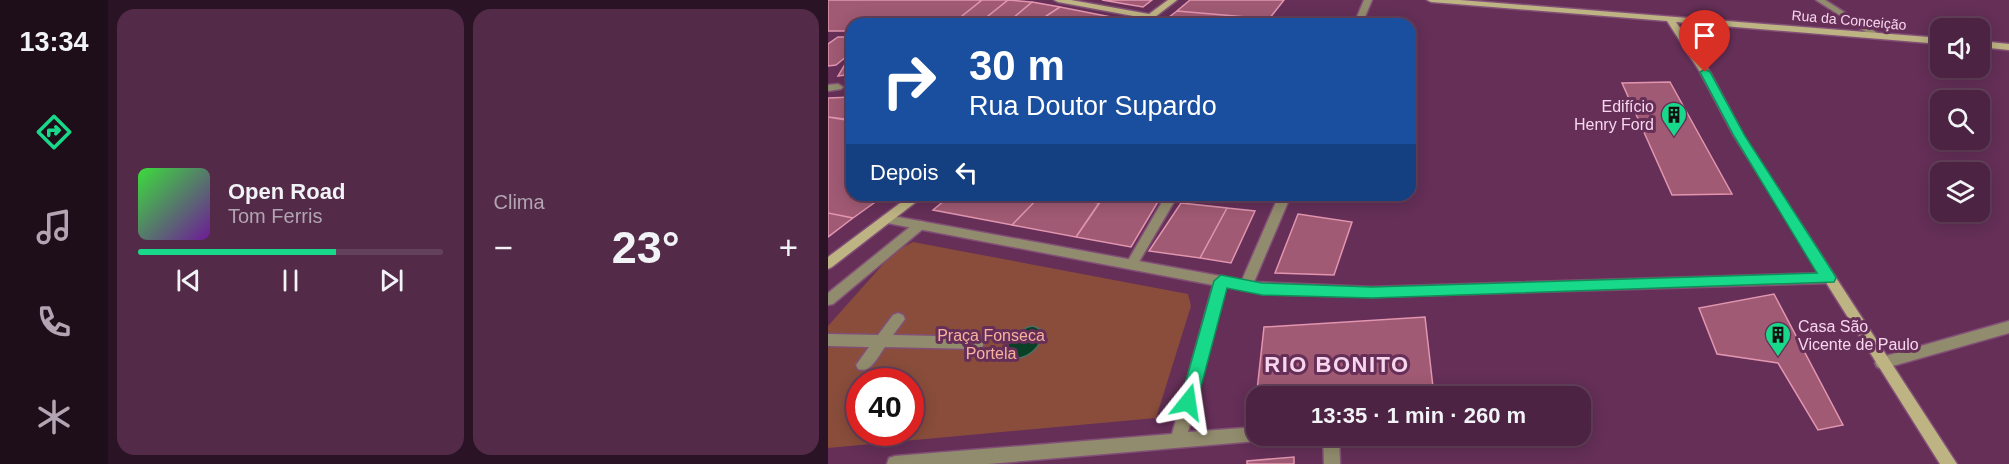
<!DOCTYPE html>
<html lang="pt">
<meta charset="utf-8">
<style>
body{margin:0;font-family:Helvetica,sans-serif;background:#532b49;color:#f1f3f6;height:100vh;display:flex;flex-direction:column;font-size:22px;white-space:nowrap}
*{box-sizing:border-box;margin:0}
p{font-size:20px;color:#b2a4b2}
.icon{flex:none;width:33px;height:33px;fill:none;stroke:currentColor;stroke-width:2;stroke-linecap:round;stroke-linejoin:round}
.map{position:relative;flex:1;overflow:hidden}
.sheet{display:flex;flex-direction:column;gap:9px;padding:9px;background:#2a1324;width:720px}
.sheet>*{flex:none}
.banner{position:absolute;left:18px;top:18px;width:570px;height:183px;border-radius:18px;box-shadow:0 3px 15px #0003,0 0 0 2px #63405b;background:#1a4fa0;color:#fff;overflow:hidden}
.fabs{position:absolute;left:1102px;top:18px;display:grid;gap:12px}
.fabs a{display:grid;place-items:center;width:60px;height:60px;border-radius:12px;background:#4c2342;box-shadow:0 3px 15px #0003,0 0 0 2px #63405b;font-size:30px}
.speed{position:absolute;left:18px;top:368px;display:flex;gap:12px;font-size:30px;font-weight:700;text-align:center}
.speed>*{display:grid;place-content:center;width:78px;height:78px;border-radius:50%;background:#4c2342;box-shadow:0 3px 15px #0003,0 0 0 2px #63405b;line-height:1}
.speed .limit{border:9px solid #d22;background:#fff;color:#111}
.pin{position:absolute;display:grid;place-items:center;width:51px;height:51px;color:#fff;margin:-62px -26px;border-radius:50% 50% 50% 0;rotate:-45deg;box-shadow:0 0 6px #0007}
.pin .icon{rotate:45deg}
.me{position:absolute;width:66px;margin:-33px;rotate:15deg;stroke-linejoin:round;filter:drop-shadow(0 0 4px #0008)}
.turn{display:flex;align-items:center;gap:21px;height:126px;padding:0 24px;font-size:27px}
.turn .icon{width:78px;height:78px;stroke-width:2.5}
.turn b{display:block;font-size:42px;line-height:51px}
.then{display:flex;align-items:center;height:57px;padding:0 24px;background:#0003;gap:12px;font-size:22px}
.big{font-size:45px;font-weight:700;line-height:1.1}
.sheet .widget{flex:1;display:flex;flex-direction:column;justify-content:center;gap:9px;min-width:0;padding:0 21px;border-radius:18px;background:#532b49}
.song{display:flex;align-items:center;gap:18px}
.cover{width:72px;height:72px;border-radius:9px;background:linear-gradient(135deg,hsl(120 70% 55%),hsl(280 70% 35%))}
.played{height:6px;border-radius:3px;background:linear-gradient(90deg,#18d989 65%,#63405b 65%)}
.keys{display:flex;justify-content:space-around;direction:ltr}
.heat{display:flex;justify-content:space-between;align-items:center;font-size:33px;direction:ltr}
.sheet .tiles{flex:1;display:grid;gap:9px;grid-template-columns:repeat(2,1fr)}
.trip{position:absolute;left:418px;top:386px;width:345px;height:60px;border-radius:18px;background:#4c2342;box-shadow:0 3px 15px #0003,0 0 0 2px #63405b;font-weight:700;line-height:60px;text-align:center}
main{display:flex;flex:1;min-height:0}
.tabs{display:flex;flex-direction:column;width:108px;justify-content:space-around;align-items:center;background:#1e0e1a;color:#b2a4b2}
.tabs .icon{width:42px;height:42px}
.tabs .selected{color:#18d989}
.tabs b{font-size:27px;color:#f1f3f6}
.map>svg:first-child{display:block}
.green{fill:#8a4d3b;fill-rule:evenodd}
.water{fill:#094026;stroke:#516d62;stroke-width:1.5}
.building{fill:#a05a73;stroke:#e195af;stroke-width:1.5}
.lines{fill:none;stroke-linecap:round;stroke-linejoin:round}
.pedestrian-casing{stroke:#825076;stroke-width:3}
.minor-casing{stroke:#825076;stroke-width:3}
.tertiary-casing{stroke:#825076;stroke-width:3}
.secondary-casing{stroke:#825076;stroke-width:3}
.pedestrian{fill:#928c6e;fill-rule:evenodd}
.minor{fill:#928c6e;fill-rule:evenodd}
.tertiary{fill:#928c6e;fill-rule:evenodd}
.secondary{fill:#bdb383;fill-rule:evenodd}
.route{fill:#18d989;stroke:#108d59;stroke-width:1.5}
.labels{text-anchor:middle;dominant-baseline:central;stroke-width:6;stroke-linejoin:round;paint-order:stroke}
.far-street-label{font-size:14px;fill:#f8d6ee;stroke:#652f58}
.poi-label{font-size:16px;fill:#f8d6ee;stroke:#652f58;text-anchor:end}
.park-label{font-size:16px;fill:#f8b19c;stroke:#652f58}
.district-label{font-size:22px;font-weight:bold;letter-spacing:1.5px;fill:#f8d6ee;stroke:#652f58}
</style>
<main>
<nav class="tabs">
<b>13:34</b>
<svg class="icon selected" aria-label="directions" viewBox="0 0 24 24"><path d="M12 3l9 9-9 9-9-9zM9 14v-3h6M13 9l2 2-2 2"/></svg>
<svg class="icon" aria-label="music" viewBox="0 0 24 24"><path d="M9 18V5l10-2v13"/><circle cx="6" cy="18" r="3"/><circle cx="16" cy="16" r="3"/></svg>
<svg class="icon" aria-label="phone" viewBox="0 0 24 24"><path d="M5 4h4l2 5-3 2q2 4 5 5l2-3 5 2v4C11 20 4 13 5 4z"/></svg>
<svg class="icon" aria-label="climate" viewBox="0 0 24 24"><path d="M12 3v18M4 7l16 10M4 17L20 7"/></svg>
</nav>
<section class="sheet">
<div class="tiles">
<div class="widget">
<div class="song"><i class="cover"></i><div><b>Open Road</b><p>Tom Ferris</p></div></div>
<div class="played"></div>
<div class="keys"><svg class="icon" aria-label="previous" viewBox="0 0 24 24"><path d="M18 5L8 12l10 7zM5 5v14"/></svg><svg class="icon" aria-label="pause" viewBox="0 0 24 24"><path d="M8 5v14M16 5v14"/></svg><svg class="icon" aria-label="next" viewBox="0 0 24 24"><path d="M6 5l10 7-10 7zM19 5v14"/></svg></div>
</div>
<div class="widget"><p>Clima</p>
<div class="heat"><a>−</a><b class="big">23°</b><a>+</a></div>
</div>
</div>
</section>
<div class="map">
<svg width="1181" height="464" viewBox="0 0 1181 464">
<rect width="100%" height="100%" fill="#652f58"/>
<path class="green" d="M85,242L360,294L363,306L328,418L0,448V326L66,252ZM32,381H82V432H32Z"/>
<path class="water" d="M205,326L214,330C215,348 198,361 181,358C172,343 192,328 205,326Z"/>
<path class="building" d="M0,0H154L124,24H24V31H0Z
M154,0H180L150,24H124Z
M180,0L204,2L178,24H150Z
M274,0H324L315,7Z
M362,0H456L441,19L349,11Z
M204,2L232,7L206,24H178Z
M232,7L298,20L292,24H206Z
M349,11L441,19L438,24H332Z
M10,37H24V52L8,65L0,66V44Z
M24,60V74L10,76L19,61Z
M842,82L904,194L844,195L794,83Z
M24,97V115L17,119L0,117V98Z
M0,117L24,121V195H57L25,218L0,213Z
M123,195H213L184,225L105,210Z
M213,195H218L271,203L248,237L184,225Z
M218,195H277L271,203Z
M277,195H334L303,247L248,237Z
M353,203L399,208L372,258L321,251Z
M399,208L427,211L403,263L372,258Z
M0,213L25,218L0,237Z
M470,214L524,222L506,275L447,273Z
M946,294L1015,425L990,430L950,363L889,354L871,308Z
M597,317L606,396H429V409H427L436,327Z
M466,457V464H419V461Z"/>
<g class="lines">
<defs>
<path id="pedestrian" d="M92,221L96,222L98,225L96,228L5,304L0,305V293L88,222Z
M70,313L75,315L77,319L65,335L149,337L154,339L156,343L154,347L149,349L57,347C50,356 43,374 30,369L28,365L41,347L0,346V334L50,335L65,315Z"/>
<path id="minor" d="M988,0H997L1054,36L1047,38Z
M10,84L15,87L13,89L0,91V85Z
M338,195H350L308,267H300L298,264Z"/>
<path id="tertiary" d="M536,0H544L534,24H526Z
M451,195H463L426,282L544,287L1000,273L1005,275L1006,278L1005,281L1000,283L544,297L434,294L398,287L360,432L429,427V435H436L435,439L429,441L160,464H59L61,458L67,456L344,434L385,285L59,223L55,222L53,219L55,216L59,215L414,280Z
M1181,321V333L1054,369L1049,367L1047,363L1049,359L1054,357Z
M495,435H511L512,464H496Z"/>
<path id="secondary" d="M226,0H243L321,14L340,0H349L318,24H309L316,18L230,2Z
M599,0H632L1113,38V44L848,22L882,72L916,136L1129,464H1112L906,136L872,72L839,21L603,2Z
M1152,41L1181,44V50L1152,47Z
M83,195H97L4,267L0,269V257Z"/>
</defs>
<use href="#pedestrian" class="pedestrian-casing"/>
<use href="#minor" class="minor-casing"/>
<use href="#tertiary" class="tertiary-casing"/>
<use href="#secondary" class="secondary-casing"/>
<use href="#pedestrian" class="pedestrian"/>
<use href="#minor" class="minor"/>
<use href="#tertiary" class="tertiary"/>
<use href="#secondary" class="secondary"/>
</g>
<path class="route" d="M877,69L882,72L917,136L1006,274L1008,278L1006,282L544,298L434,295L399,288L369,402L366,408L360,410L354,408L352,402L386,281L393,275L434,283L544,287L989,273L906,136L872,72Z"/>
<defs>
<symbol id="building-pin" viewBox="-11 -11 22 30"><path d="M0 17L-7.5 6A9.5 9.5 0 1 1 7.5 6Z" fill="#18d989" stroke="#652f58"/><path d="M-4-6H4V6H1V3H-1V6H-4ZM-2.5-4.3h1.7v1.8h-1.7ZM.8-4.3h1.7v1.8H.8ZM-2.5-1h1.7V.8h-1.7ZM.8-1h1.7V.8H.8Z" fill="#111"/></symbol>
</defs>
<g fill-rule="evenodd">
<use href="#building-pin" x="831" y="100" width="30" height="40"/>
<use href="#building-pin" x="935" y="320" width="30" height="40"/>
</g>
<g class="labels">
<g class="far-street-label">
<text transform="translate(1021 20) rotate(5)">Rua da Conceição</text>
</g>
<g class="poi-label">
<text x="826" y="106">Edifício<tspan x="826" dy="18">Henry Ford</tspan></text>
<text x="970" y="326" text-anchor="start">Casa São<tspan x="970" dy="18">Vicente de Paulo</tspan></text>
</g>
<g class="park-label">
<text x="163" y="335">Praça Fonseca<tspan x="163" dy="18">Portela</tspan></text>
</g>
<g class="district-label">
<text x="509" y="364">RIO BONITO</text>
</g>
</g>
</svg>
<div class="fabs">
<a><svg class="icon" aria-label="sound" viewBox="0 0 24 24"><path d="M4 9h4l5-4v14l-5-4H4zM17 9q2 3 0 6"/></svg></a>
<a><svg class="icon" aria-label="search" viewBox="0 0 24 24"><circle cx="10" cy="10" r="6"/><path d="M15 15l6 6"/></svg></a>
<a><svg class="icon" aria-label="layers" viewBox="0 0 24 24"><path d="M12 4l9 5-9 5-9-5zM3 14l9 5 9-5"/></svg></a>
</div>
<div class="speed"><div class="limit">40</div></div>
<div class="pin" style="left:877px;top:72px;background:#d93025"><svg class="icon" aria-label="arrive" viewBox="0 0 24 24"><path d="M6 21V4h12l-3 4 3 4H6"/></svg></div>
<svg class="me" style="left:360px;top:402px" viewBox="-20 -20 40 40"><path d="M0-17L14 15 0 8-14 15z" fill="#18d989" stroke="#fff" stroke-width="4"/></svg>
<div class="trip">13:35 · 1 min · 260 m</div>
<div class="banner">
<div class="turn"><svg class="icon" aria-label="right" viewBox="0 0 24 24"><path d="M7 20v-9h11M14 6l5 5-5 5"/></svg><div><b>30 m</b>Rua Doutor Supardo</div></div>
<div class="then">Depois<svg class="icon" aria-label="left" viewBox="0 0 24 24"><path d="M17 20v-9H6M10 6l-5 5 5 5"/></svg></div>
</div>
</div>
</main>
